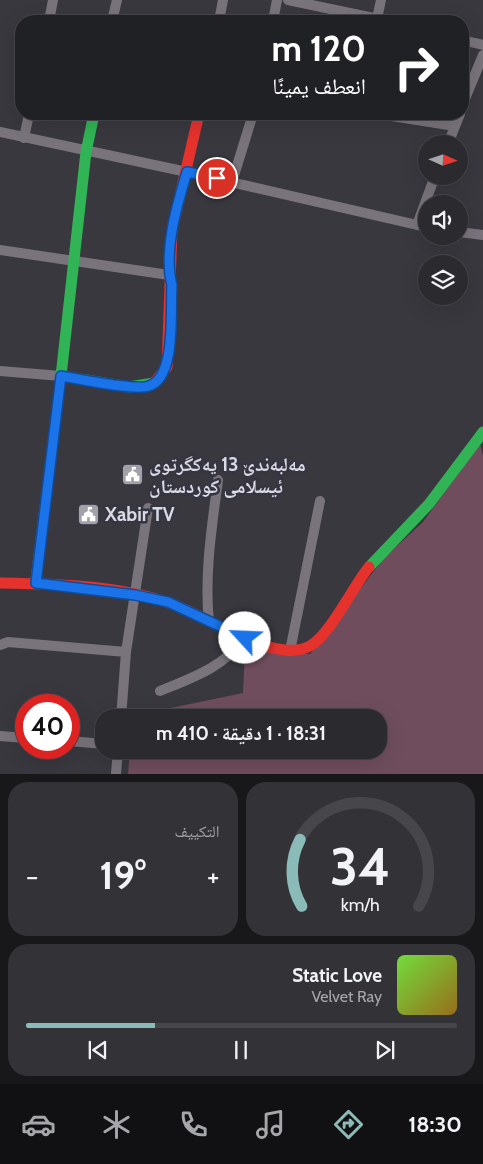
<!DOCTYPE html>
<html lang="ar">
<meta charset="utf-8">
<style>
body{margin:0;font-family:Cabin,"Noto Naskh Arabic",sans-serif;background:#333237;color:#f1f3f6;direction:rtl;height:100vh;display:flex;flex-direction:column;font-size:19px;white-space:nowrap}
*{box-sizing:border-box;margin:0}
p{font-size:16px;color:#a6a7aa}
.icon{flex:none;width:28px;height:28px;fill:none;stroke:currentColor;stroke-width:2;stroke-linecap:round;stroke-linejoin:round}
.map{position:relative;height:774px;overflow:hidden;direction:ltr}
.panel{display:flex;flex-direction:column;gap:8px;padding:8px;background:#18171a;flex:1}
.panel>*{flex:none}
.guide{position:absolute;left:15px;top:15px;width:454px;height:105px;border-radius:20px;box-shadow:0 5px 20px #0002,0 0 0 1px #47464b;direction:rtl;background:#202124;color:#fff;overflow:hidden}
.needle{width:32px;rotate:93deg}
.controls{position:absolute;left:418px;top:135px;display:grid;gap:10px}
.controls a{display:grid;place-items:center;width:50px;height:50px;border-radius:50%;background:#2b2a2f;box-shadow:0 5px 20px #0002,0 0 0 1px #47464b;font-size:25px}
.speed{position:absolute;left:15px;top:694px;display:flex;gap:10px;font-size:25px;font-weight:700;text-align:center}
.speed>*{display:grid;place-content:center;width:65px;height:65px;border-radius:50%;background:#2b2a2f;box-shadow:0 5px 20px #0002,0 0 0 1px #47464b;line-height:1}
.speed .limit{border:8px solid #d22;background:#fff;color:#111}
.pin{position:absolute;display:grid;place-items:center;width:42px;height:42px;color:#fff;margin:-21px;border:2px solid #fff;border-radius:50%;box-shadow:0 1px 5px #0007}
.me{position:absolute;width:55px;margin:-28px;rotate:295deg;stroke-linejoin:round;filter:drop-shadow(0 0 4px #0008)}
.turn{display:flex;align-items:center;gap:18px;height:105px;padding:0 20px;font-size:22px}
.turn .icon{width:65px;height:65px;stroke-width:2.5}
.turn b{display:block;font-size:35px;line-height:42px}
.big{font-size:38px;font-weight:800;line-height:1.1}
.panel .widget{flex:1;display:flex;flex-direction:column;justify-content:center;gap:8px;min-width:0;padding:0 18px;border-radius:20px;background:#333237}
.panel .dial{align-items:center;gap:0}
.dial svg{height:130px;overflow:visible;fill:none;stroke:#47464b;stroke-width:7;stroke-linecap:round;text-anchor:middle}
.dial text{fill:#f1f3f6;stroke:none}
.song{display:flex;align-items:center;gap:15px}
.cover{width:60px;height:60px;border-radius:8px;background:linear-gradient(135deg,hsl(100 70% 55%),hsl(40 70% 35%))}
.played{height:5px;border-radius:2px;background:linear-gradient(90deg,#8bbbb9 30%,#47464b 30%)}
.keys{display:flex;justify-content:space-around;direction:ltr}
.heat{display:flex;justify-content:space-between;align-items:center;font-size:28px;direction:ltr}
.panel .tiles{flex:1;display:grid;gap:8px;grid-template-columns:1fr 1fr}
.widget:last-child{grid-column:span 2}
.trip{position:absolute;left:95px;top:709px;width:292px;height:50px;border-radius:20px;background:#2b2a2f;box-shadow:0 5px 20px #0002,0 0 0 1px #47464b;font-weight:800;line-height:50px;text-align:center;direction:rtl}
.tabs{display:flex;height:80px;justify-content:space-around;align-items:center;background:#111113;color:#a6a7aa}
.tabs .icon{width:35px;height:35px}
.tabs .selected{color:#8bbbb9}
.tabs b{font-size:22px;color:#f1f3f6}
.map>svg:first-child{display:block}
.green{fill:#6f4d5d}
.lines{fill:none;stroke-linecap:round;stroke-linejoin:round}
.street{stroke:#79747b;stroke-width:10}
.fast{stroke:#30b455;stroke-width:11}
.jam{stroke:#e5322d;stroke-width:11}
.route-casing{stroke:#114b97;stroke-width:12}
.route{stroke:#1a73e8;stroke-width:9}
.labels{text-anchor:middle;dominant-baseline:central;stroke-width:5;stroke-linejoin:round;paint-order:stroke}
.poi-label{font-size:19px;font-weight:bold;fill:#dadae3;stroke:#363542;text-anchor:start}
</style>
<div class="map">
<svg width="483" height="774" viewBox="0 0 483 774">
<rect width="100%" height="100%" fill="#39383f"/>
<path class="green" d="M480,444L483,456V774H128L130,750H379V718L132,717V716L243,693L245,650L310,654L384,558L423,522Z"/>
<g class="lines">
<path class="street" d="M288,0L388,21
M377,19L381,0
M49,21L53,0
M112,21L117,0
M219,21L223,0
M273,21L277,0
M462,40L483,45
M462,106L483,55
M379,114L455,126
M0,132L187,172L426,227
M24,138L29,114
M448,144L460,114
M232,182L253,114
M417,225L435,176
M459,232L483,235
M0,250L169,275
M0,371L61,376L35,583
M209,622C204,575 212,526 218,480
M0,645L8,642L126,652
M290,651L320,501
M160,691C194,677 222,668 245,638
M121,718L126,652L148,508
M0,736L26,738
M69,741L104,744
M116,774L118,750"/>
<path class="fast" d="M94,114L86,152L61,376L129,387L154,383
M369,567L429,504L483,432"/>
<path class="jam" d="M154,383L167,367L172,230L199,114
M0,583C58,584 125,585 180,607C212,620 277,664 310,646C331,634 353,586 369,567"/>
</g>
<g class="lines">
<defs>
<path id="route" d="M217,178L187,172C177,205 163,251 172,285C170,309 177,377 149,386C134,391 80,379 61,376L36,583L135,595L168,602L245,638"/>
</defs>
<use href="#route" class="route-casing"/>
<use href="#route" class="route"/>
</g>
<defs>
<symbol id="civic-square" viewBox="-11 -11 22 22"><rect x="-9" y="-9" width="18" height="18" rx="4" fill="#a2a1aa" stroke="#363542"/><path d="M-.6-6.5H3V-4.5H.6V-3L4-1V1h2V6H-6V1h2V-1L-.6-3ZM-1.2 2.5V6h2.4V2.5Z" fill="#fff"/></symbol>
</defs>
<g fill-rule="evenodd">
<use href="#civic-square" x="120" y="462" width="25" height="25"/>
<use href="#civic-square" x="76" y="502" width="25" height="25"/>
</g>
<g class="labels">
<g class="poi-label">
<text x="149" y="464">مەلبەندێ 13 یەکگرتوی<tspan x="149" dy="22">ئیسلامی کوردستان</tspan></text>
<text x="105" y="514">Xabir TV</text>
</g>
</g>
</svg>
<div class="controls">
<a><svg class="needle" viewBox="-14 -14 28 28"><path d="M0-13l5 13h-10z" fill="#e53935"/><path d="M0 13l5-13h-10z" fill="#a6a7aa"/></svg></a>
<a><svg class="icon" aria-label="sound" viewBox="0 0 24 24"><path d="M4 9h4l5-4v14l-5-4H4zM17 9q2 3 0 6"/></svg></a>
<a><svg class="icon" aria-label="layers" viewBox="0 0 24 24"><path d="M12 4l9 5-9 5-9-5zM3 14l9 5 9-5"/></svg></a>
</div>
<div class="speed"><div class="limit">40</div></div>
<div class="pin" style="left:217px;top:178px;background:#d93025"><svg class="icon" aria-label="arrive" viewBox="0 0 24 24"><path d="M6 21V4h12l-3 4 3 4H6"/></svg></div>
<svg class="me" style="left:245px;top:638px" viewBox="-20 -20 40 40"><circle r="19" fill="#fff"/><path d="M0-13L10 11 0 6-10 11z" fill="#1a73e8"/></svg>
<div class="trip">18:31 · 1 دقيقة · 410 m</div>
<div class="guide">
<div class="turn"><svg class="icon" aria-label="right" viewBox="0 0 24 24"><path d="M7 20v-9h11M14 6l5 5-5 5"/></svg><div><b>120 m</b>انعطف يمينًا</div></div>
</div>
</div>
<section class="panel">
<div class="tiles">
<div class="widget dial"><svg viewBox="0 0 100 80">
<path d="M14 69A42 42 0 1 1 86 69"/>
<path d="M14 69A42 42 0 0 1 13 28" stroke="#8bbbb9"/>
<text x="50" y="56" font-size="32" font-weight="700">34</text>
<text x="50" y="72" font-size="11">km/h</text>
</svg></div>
<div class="widget"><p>التكييف</p>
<div class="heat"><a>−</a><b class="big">19°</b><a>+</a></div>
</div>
<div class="widget">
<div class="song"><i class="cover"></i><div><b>Static Love</b><p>Velvet Ray</p></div></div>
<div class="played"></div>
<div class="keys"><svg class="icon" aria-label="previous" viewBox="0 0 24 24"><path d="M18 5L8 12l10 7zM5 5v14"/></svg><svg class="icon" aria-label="pause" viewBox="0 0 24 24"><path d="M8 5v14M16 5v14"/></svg><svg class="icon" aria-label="next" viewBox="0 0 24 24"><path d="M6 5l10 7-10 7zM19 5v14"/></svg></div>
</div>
</div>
</section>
<nav class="tabs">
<b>18:30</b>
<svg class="icon selected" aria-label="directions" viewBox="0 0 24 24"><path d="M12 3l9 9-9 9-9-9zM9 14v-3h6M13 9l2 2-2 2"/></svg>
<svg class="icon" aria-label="music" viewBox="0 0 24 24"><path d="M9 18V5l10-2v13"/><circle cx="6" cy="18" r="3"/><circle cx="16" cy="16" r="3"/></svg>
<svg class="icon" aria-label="phone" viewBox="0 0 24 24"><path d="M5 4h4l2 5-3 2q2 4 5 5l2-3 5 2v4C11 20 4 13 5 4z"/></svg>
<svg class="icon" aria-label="climate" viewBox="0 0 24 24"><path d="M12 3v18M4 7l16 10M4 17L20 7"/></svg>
<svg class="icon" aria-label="car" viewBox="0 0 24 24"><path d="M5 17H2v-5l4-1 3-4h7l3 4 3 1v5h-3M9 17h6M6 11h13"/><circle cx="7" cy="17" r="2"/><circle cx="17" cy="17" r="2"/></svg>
</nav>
